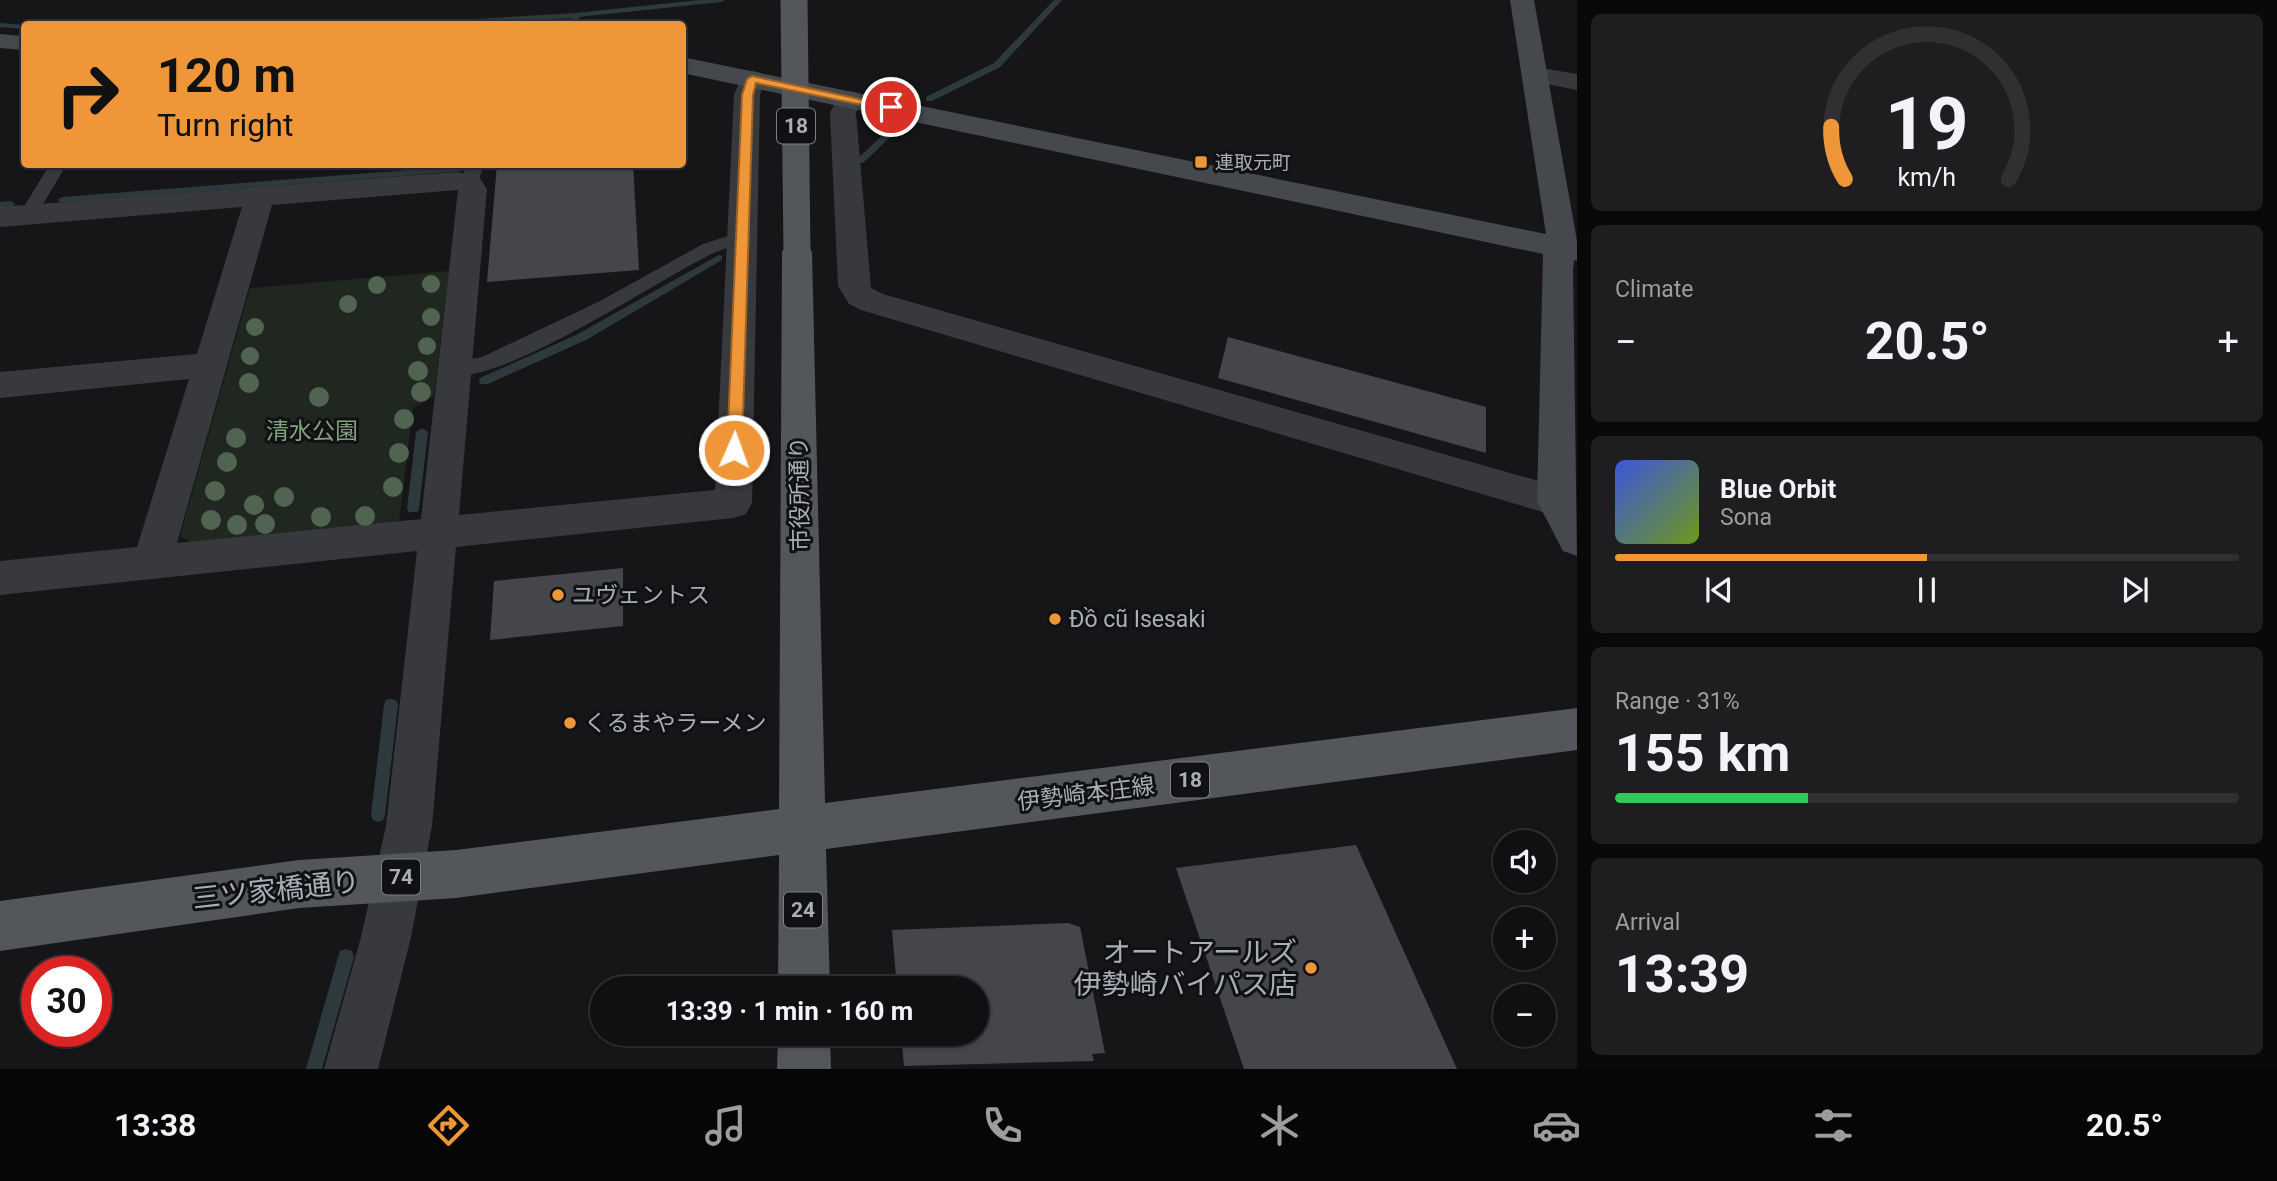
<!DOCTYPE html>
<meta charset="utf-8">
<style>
body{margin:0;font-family:Roboto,"Noto Sans JP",sans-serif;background:#1e1e20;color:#f1f3f6;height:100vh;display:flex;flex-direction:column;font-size:26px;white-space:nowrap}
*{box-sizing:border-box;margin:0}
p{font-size:23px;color:#9c9d9f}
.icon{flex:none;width:38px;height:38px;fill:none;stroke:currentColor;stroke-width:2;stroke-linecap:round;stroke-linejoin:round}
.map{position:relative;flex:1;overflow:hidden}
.side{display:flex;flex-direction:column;gap:14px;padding:14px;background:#09090a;width:700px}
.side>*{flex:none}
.top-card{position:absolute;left:21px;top:21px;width:665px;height:147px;border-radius:7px;box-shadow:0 2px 5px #0004,0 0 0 2px #303032;background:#ee9638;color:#111;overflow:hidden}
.buttons{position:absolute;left:1493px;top:830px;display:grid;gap:14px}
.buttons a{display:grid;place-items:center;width:63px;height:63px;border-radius:50%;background:#101012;box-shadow:0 2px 5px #0004,0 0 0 2px #303032;font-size:35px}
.speed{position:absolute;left:21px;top:956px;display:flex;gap:14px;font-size:35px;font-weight:700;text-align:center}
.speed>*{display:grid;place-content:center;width:91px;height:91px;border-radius:50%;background:#101012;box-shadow:0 2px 5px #0004,0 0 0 2px #303032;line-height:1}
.speed .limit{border:10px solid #d22;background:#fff;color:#111}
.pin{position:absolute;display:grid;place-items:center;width:60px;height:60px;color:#fff;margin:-30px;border:4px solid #fff;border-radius:50%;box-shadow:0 2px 7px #0007}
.me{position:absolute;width:77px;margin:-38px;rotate:2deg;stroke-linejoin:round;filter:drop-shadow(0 0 5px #0008)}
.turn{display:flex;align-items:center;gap:24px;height:147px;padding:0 21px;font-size:32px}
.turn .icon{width:91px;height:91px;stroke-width:2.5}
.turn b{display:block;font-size:49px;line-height:60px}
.big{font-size:52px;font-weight:700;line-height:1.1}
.side .tile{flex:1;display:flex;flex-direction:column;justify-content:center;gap:10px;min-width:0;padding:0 24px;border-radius:10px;background:#1e1e20}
.side .dial{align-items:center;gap:0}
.dial svg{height:182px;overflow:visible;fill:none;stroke:#303032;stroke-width:7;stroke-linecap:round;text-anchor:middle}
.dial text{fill:#f1f3f6;stroke:none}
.song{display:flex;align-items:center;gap:21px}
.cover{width:84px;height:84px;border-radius:10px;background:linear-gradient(135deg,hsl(230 70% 55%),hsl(80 70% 35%))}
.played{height:7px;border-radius:4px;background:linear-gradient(90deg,#ee9638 50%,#303032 50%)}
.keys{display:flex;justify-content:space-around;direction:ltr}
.heat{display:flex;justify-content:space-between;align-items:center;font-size:38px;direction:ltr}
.charge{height:10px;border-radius:5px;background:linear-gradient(90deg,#34c759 31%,#303032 0)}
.trip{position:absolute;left:590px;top:976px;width:399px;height:70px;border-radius:35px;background:#101012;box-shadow:0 2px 5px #0004,0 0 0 2px #303032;font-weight:700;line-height:70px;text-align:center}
.menu{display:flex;height:112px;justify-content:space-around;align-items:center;background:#060607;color:#9c9d9f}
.menu .icon{width:49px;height:49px}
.menu .on{color:#ee9638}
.menu b{font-size:32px;color:#f1f3f6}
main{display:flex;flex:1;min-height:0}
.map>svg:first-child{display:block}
.green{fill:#202720}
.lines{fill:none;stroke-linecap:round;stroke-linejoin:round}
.stream{fill:#2e393d;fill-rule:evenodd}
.building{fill:#45464b}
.lane{fill:#37393c;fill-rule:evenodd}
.street{fill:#37393c;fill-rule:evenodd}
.secondary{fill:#45484c;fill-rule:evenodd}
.primary{fill:#53565b;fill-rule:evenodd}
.primary-bridge{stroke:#53565b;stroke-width:27}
.tree{fill:#516351}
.route{fill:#ee9638;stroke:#9b6224;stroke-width:2}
.poi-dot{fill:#ee9638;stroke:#111113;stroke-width:2.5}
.labels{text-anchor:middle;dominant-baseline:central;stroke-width:6;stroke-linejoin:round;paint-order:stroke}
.far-poi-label{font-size:19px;fill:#a8afb7;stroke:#111113;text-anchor:start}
.shield{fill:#111113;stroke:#7b8086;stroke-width:2}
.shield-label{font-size:21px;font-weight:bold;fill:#a8afb7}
.park-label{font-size:23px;fill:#82a27f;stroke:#111113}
.street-label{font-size:23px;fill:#a8afb7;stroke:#111113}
.poi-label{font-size:23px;fill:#a8afb7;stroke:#111113;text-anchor:start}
.near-street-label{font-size:28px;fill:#a8afb7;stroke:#111113}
.near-poi-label{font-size:28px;fill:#a8afb7;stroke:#111113;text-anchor:end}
</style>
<main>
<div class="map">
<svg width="1577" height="1069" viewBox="0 0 1577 1069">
<rect width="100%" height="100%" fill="#161618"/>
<path class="green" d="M449,271L434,396L413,408L399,522L191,543L180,536L250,288Z"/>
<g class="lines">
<path class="stream" d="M699,0H725L721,2L579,17V21L575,23L571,21V18L457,24H423L427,22L575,13Z
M1054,0H1062L1000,67L932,101H926V97L994,63Z
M0,23L24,25V29L0,27Z
M900,119L907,121L863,163H857V159Z
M485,164H495V166L490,169L487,168Z
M460,166L465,169L463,171L62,203L57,200L62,197Z
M10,201L15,204L13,206L0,208V202Z
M719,255L722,256V260L586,340L488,384H480L479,381L480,378L578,334Z
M422,428L428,432L419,509L417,512H409L407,509L416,432Z
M391,699L396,700L398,705L385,815L383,820L378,822L373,820L371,815L384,705L386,700Z
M346,949L352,951L354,957L322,1069H306L338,957L340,951Z"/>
</g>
<path class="building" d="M497,164H633L639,270L487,282Z
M1228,337L1486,407V453L1218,378Z
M623,568V626L490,640L494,581Z
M1356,845L1457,1069H1244L1176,868Z
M1068,923L1080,927L1105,1053L1092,1054L1094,1061L904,1066L901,1034H976V989H897L892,930Z"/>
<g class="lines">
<path class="lane" d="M50,164H67L34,219H22L19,215Z
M467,164H484L478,183L469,188L460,183Z
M740,232L746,234L749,238L746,242C736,245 725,248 716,252C662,276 498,390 446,374L443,369L446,364L482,357L600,301L703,244Z"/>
<path class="street" d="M1535,67L1577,74V90L1526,80L1522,75L1526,70Z
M752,71L761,73L765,79L760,95L752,503L746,514L733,518L456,547L432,826L411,937L378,1069H324L361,937L386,826L417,551L0,595V561L137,547L189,379L0,398V372L197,354L242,207L0,227V207L457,172L479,177L487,189L459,515L715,490L734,95L743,73ZM458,190L421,519L177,543L272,205Z
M849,91L858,93L862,99L856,113L871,288L883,294L1556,486L1569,490L1575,501L1569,512L1556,516L861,310L849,304L838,286L830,113L840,93Z"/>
<path class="secondary" d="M1510,0H1534L1577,241V261L1574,260L1573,270L1577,556L1563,551L1537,501L1543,254L682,73V57L1546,234Z
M0,34L24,36V50L0,48Z"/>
<path class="primary" d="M797,242L808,245L812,252L825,803L1577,708V750L826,849L830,989H778L779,855L456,898L299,908L0,951V901L299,860L456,850L779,809L782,252L786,245Z
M778,1034H830L831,1069H777Z"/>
<path class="primary-bridge" d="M794,0L797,252"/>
</g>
<g class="tree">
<circle cx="431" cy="284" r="9"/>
<circle cx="377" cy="285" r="9"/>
<circle cx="348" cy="304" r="9"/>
<circle cx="431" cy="317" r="9"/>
<circle cx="255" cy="327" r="9"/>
<circle cx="427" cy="346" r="9"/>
<circle cx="250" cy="356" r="9"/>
<circle cx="418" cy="371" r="10"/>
<circle cx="249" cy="383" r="10"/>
<circle cx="421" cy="392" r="10"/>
<circle cx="319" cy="397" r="10"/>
<circle cx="404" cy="419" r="10"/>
<circle cx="236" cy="438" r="10"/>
<circle cx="399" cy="453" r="10"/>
<circle cx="227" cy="462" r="10"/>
<circle cx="393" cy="487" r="10"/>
<circle cx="215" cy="491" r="10"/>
<circle cx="284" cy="497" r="10"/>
<circle cx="254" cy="505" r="10"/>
<circle cx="365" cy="516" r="10"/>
<circle cx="321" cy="517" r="10"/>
<circle cx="211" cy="520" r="10"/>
<circle cx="265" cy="524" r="10"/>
<circle cx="237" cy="525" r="10"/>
</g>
<path class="route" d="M752,76L897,107L891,111L756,83L753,95L742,450L734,456L727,450L742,95L747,79Z"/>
<g class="poi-dot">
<rect x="1194" y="155" width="14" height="14" rx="3.5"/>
<circle cx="558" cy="595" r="7"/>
<circle cx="1055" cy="619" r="7"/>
<circle cx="570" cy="723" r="7"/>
<circle cx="1311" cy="968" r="7"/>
</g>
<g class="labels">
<g class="far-poi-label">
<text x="1215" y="162">連取元町</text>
</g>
<g class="shield">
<rect x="777" y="108.5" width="38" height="35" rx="5"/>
<rect x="1171" y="762.5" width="38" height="35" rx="5"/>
<rect x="382" y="859.5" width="38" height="35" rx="5"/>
<rect x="784" y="892.5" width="38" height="35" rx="5"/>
</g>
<g class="shield-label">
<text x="796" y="126">18</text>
<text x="1190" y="780">18</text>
<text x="401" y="877">74</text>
<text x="803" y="910">24</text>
</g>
<g class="park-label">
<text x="312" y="431">清水公園</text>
</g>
<g class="street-label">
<text transform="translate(800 494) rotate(-91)">市役所通り</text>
<text transform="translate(1086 794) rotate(-7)">伊勢崎本庄線</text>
</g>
<g class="poi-label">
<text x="572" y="595">ユヴェントス</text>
<text x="1069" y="619">Đồ cũ Isesaki</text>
<text x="584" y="723">くるまやラーメン</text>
</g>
<g class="near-street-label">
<text transform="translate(276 890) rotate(-6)">三ツ家橋通り</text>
</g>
<g class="near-poi-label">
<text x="1297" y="952">オートアールズ<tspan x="1297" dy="32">伊勢崎バイパス店</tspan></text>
</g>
</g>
</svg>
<div class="buttons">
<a><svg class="icon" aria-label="sound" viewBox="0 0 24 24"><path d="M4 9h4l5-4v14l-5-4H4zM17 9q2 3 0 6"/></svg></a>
<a>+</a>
<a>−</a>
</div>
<div class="speed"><div class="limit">30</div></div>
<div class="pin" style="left:891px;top:107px;background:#d93025"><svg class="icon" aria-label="arrive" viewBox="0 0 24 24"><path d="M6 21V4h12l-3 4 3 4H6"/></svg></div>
<svg class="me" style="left:734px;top:450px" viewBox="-20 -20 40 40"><circle r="17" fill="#ee9638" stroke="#fff" stroke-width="3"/><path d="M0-11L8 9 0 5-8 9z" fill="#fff"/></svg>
<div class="trip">13:39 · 1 min · 160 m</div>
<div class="top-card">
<div class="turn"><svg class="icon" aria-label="right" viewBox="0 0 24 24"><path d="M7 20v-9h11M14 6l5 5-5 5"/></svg><div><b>120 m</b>Turn right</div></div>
</div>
</div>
<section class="side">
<div class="tile dial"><svg viewBox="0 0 100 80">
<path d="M14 69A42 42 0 1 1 86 69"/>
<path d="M14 69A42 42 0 0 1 8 46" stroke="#ee9638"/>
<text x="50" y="56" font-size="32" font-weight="700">19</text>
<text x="50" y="72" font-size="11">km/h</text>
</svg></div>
<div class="tile"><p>Climate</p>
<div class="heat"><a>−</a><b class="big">20.5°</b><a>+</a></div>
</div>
<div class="tile">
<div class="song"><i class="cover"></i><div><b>Blue Orbit</b><p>Sona</p></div></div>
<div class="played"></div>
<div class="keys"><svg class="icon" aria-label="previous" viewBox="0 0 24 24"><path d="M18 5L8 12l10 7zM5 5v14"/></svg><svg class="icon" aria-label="pause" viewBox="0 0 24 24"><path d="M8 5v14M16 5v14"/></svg><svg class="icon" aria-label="next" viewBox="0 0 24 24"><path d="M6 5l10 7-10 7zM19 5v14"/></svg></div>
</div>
<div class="tile"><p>Range · 31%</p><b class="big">155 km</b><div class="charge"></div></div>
<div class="tile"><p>Arrival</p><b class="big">13:39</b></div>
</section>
</main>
<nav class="menu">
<b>13:38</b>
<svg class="icon on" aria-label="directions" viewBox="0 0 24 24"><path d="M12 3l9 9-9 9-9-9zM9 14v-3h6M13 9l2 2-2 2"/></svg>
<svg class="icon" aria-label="music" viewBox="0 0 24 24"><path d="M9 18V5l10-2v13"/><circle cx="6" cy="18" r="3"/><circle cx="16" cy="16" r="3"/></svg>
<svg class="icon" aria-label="phone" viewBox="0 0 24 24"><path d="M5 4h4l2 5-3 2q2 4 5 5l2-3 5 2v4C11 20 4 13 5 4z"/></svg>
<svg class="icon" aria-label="climate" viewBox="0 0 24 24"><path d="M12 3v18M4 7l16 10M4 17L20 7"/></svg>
<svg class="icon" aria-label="car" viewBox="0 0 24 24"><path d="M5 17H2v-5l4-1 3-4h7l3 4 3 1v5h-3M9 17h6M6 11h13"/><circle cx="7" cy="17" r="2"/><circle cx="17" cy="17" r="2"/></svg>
<svg class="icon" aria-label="filters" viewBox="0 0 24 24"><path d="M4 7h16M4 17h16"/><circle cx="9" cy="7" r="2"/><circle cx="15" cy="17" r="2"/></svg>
<b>20.5°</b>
</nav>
